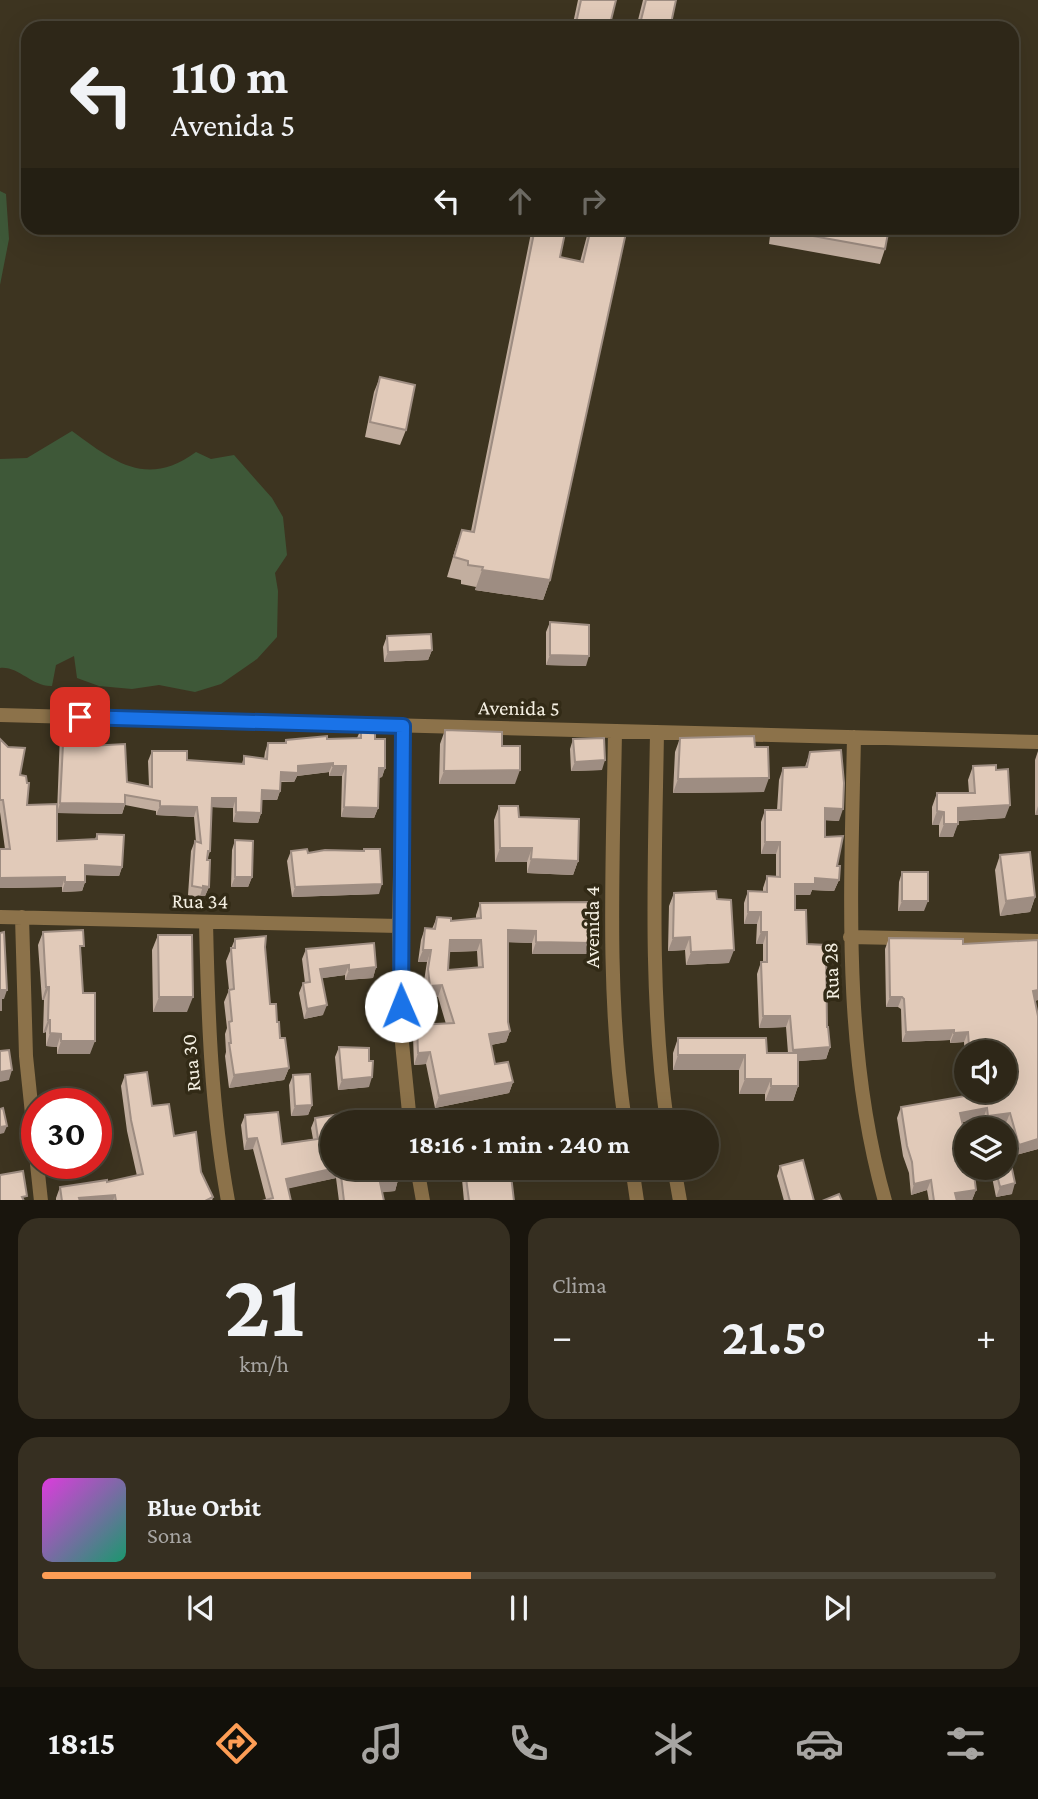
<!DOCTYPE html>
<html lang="pt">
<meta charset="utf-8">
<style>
body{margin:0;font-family:"Crimson Pro",serif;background:#362f21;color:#f1f3f6;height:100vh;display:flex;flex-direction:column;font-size:26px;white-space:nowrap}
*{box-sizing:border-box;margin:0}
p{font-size:23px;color:#a7a5a2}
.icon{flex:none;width:38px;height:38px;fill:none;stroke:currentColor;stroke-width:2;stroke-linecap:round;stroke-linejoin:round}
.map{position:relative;height:1200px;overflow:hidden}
.details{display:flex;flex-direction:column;gap:18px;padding:18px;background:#19150d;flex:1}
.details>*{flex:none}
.banner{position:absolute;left:21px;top:21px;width:998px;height:214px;border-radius:21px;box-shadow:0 7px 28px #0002,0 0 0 2px #494437;background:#2e2718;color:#f1f3f6;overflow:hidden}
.controls{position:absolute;left:954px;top:1040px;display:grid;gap:14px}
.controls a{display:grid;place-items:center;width:63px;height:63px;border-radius:50%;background:#2e2718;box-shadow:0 7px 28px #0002,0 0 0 2px #494437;font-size:35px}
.speed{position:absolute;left:21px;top:1088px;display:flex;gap:14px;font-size:35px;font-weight:700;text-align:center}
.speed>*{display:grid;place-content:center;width:91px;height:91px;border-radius:50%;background:#2e2718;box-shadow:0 7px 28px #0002,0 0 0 2px #494437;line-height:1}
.speed .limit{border:10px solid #d22;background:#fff;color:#111}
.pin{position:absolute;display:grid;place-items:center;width:60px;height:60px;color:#fff;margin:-30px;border-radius:14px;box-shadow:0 4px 10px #0006}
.me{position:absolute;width:77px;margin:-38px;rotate:359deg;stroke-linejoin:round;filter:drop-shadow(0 0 5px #0008)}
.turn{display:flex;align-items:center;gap:24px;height:147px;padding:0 35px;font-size:32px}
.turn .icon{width:91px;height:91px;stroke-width:2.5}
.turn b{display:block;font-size:49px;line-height:60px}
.lanes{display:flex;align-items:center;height:66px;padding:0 35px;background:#0003;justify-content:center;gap:35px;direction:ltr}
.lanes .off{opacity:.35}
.big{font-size:52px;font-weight:700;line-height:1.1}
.details .tile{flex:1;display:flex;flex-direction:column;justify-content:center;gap:10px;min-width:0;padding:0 24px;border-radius:21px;background:#362f21}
.details .dial{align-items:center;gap:0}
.dial b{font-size:91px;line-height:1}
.song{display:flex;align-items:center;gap:21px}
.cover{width:84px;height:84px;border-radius:10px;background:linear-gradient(135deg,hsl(300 70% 55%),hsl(160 70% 35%))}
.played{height:7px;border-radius:4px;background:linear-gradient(90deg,#fd9d55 45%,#494437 45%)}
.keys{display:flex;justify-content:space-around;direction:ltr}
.heat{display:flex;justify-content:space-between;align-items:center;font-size:38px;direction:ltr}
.details .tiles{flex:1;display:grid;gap:18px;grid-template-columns:1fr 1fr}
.tile:last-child{grid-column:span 2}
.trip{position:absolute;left:320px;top:1110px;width:399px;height:70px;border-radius:35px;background:#2e2718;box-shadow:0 7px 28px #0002,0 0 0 2px #494437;font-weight:700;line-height:70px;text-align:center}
.menu{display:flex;height:112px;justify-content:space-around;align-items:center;background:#12100a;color:#a7a5a2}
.menu .icon{width:49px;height:49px}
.menu .active{color:#fd9d55}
.menu b{font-size:32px;color:#f1f3f6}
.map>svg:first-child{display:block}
.green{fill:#3e5838}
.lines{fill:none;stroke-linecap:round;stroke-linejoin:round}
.street{stroke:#8c724a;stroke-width:14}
.wall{fill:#c2ae9f;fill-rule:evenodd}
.shaded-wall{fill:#9e8d82}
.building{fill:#e1cab9;stroke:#9e8d82;stroke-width:2;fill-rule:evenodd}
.route-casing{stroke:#114b97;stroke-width:18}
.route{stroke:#1a73e8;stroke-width:12}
.labels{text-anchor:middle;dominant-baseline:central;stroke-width:7;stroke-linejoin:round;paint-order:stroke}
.street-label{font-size:21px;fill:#f4efe2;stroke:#322a16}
</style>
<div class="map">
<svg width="1038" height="1201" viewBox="0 0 1038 1201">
<rect width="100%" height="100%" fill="#3d3420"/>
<path class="green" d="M0,191L6,194L9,239L0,285Z
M72,431C114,462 147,488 196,452L211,459L234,455L272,498L283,517L287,555L275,573L278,591L277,637L257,659L221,684L195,692L159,685L132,689L99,686L77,678L74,656L56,665L52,686C32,687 19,666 0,668V459L27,458Z"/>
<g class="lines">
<path class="street" d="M0,715L1038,742
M403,726L399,926L401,1033L410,1122
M615,731C613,861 606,993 625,1122
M657,732C655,862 649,993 667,1122
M854,737C851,892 842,1050 885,1201
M0,917L399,926
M22,917L26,1056L37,1162
M206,922C208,1015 211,1108 228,1201
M850,937L1038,941
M37,1164L41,1201
M417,1167L423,1201
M632,1167L637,1201
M674,1167L680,1201"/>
</g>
<path class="wall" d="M578,0H616L609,28H572Z
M643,0H676L670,28H636Z
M532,228H566L560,257L580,262L589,228H627L550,580L543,600L475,590L476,587L461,584V580L447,577L455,550L462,530L471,531Z
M771,228H889L885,249L880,264L769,244Z
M380,377L406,430L400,445L365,437L374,392Z
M550,622L586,666L546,665V632Z
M387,636L432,650L428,660L384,662L383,647Z
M64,725L89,746L127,782L149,786L148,761L152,751L187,760L242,764L244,756L264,759L265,752L268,743H284L286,740L357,738L361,729L375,739L385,768L382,777L379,778L378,808L374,818L341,817L342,776H329V772L297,776L294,782H280V791L277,800H262L261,813L258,823L233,822V808L212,807L210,851L207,860L209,887L205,896H200L199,898L188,895L191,851L195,841L196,842L194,817L156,815V811L125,805L122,814L57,813L60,734Z
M445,730L502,746L515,784H439L440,744Z
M680,738L755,747L764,792L673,793L675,752Z
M0,739L20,775L27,805L57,841L95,839L97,834L122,867L119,876L85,875V882L82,891L62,892V887L0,888V849H5L0,812Z
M573,739L602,770L571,771L570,749Z
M1038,751V815H1035V760Z
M810,752L839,821L825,820V837L837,866L839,880L834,891L812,890L810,895H795V910L807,944L827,1027L830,1047L826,1059L798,1061V1086L793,1101H765V1094H739V1070H673V1053L678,1038L767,1053H788L786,1027L759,1028L757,974L761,962H763V944H756L757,924H744V903L748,891L763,892V888L767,876H776V854H761V822L765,810H777L779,780L783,768L805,767Z
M973,766L1005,818L958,821L953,837H939V825H932V807L937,793H969L968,780Z
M499,806L519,817L578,861L573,875L527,873V862H495L494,820Z
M235,840L252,877L248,887H231L232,850Z
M291,851L308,853L379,894L292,897L287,861Z
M1000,855L1035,897L1030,912L1000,916L995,870Z
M902,872L924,911H898L899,882Z
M674,893L717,899L729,963L686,965L685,950L668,951L669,906Z
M480,903L592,943L588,954H532V943L508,942V1022L510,1031L506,1042L491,1045L495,1064L513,1082L509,1093L435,1108L426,1064L414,1065L413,1036L417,1025L446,1024L438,997L426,998L424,981L427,962H418L421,940L425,928L432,929L437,917L451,921L476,919V915ZM477,951L478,968L448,970L449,952Z
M43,932L81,954L83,993L90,1054H57V1047L46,1046V1032L43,1033L44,1000H42L38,945Z
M158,935L187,1012H153L152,950Z
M889,938L963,944H1038V1000L1035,1001L1038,1149L1016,1155L1006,1123L985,1126L983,1119L962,1122L976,1190L972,1200L929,1201L927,1190L911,1195L909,1173L903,1156L897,1118L901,1107L976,1094L977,1092L1004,1090V1052H966L965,1056L964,1042L950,1043V1040L902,1042L901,1009L898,1007H886L885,949Z
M235,939L265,947L270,1004L277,1022L289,1068L284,1080L229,1088L225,1056L226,1052L225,1034L227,1028L224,1002L229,990L226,961Z
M306,949L376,967L373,978L345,980V975L322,978L323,1015L304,1019L299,993L303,983H305L302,959Z
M339,1047L369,1061V1087L338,1090L335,1057Z
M125,1075L152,1106L201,1172L213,1197L212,1201H56V1198L60,1187L107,1182L137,1176L127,1131L121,1086Z
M293,1075L312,1105L308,1115L291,1116L289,1085Z
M245,1115L282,1144L313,1139L311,1128L315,1118L332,1167H398V1180L395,1191L382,1192L384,1201H339L336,1178L288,1188L291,1201L266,1199L253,1149L244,1150L241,1125Z
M780,1166L814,1201H784L777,1176Z
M990,1167H1004L1012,1194L996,1197Z
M465,1170L514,1201H464L462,1179Z"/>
<path class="shaded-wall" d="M482,570L550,580L543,600L475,590Z
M432,650L428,660L384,662L388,652Z
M550,655L589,656L586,666L546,665Z
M605,760L602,770L571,771L575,762Z
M333,763L329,772L297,776L294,782L277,781L281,772L298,766Z
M333,766H346L342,776H329Z
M379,768H385L382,777L376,778Z
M520,770L515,784H439L444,771Z
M769,778L764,792L673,793L678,779Z
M262,790L280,791L277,800H259Z
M212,798H236L233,808L209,807Z
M60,803L125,804L122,814L57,813Z
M1010,805L1005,818L953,821L958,808Z
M160,806L197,807L194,817L156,815Z
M1038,806V815H1035Z
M344,807L378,808L374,818L341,817Z
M825,808L843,809L839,821L821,820Z
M937,811L944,812L939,825H932Z
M236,812L261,813L258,823L233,822Z
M944,824H958L953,837H939Z
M765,842H780L776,854H761Z
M500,848H532L527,862H495Z
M531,859L578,861L573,875L527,873Z
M85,865L122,867L119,876L81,875Z
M65,877L62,887L0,888V878Z
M235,877H252L248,887H231Z
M815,878L839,880L834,891L812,890L810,895H791L795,884Z
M65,882H85L82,891L62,892Z
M382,884L379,894L292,897L295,887Z
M203,886L209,887L205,896H200Z
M1035,897L1030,912L1000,916L1006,901Z
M902,901H928L924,911H898Z
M748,912H761L757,924H744Z
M508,930L536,931L532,943L504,942Z
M761,932H767L763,944H756Z
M690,937L685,950L668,951L673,938Z
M450,940H481L477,951L446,952Z
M536,942L592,943L588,954H532Z
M423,950H431L427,962H418Z
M734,950L729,963L686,965L691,952Z
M349,965L345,975L317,979L320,969Z
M376,967L373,978L345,980L349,970Z
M442,985L438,997L426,998L430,986Z
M46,987H49L44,1000H42Z
M1,990H7L4,999H0Z
M1038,990V1000L1029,1001L1033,991Z
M159,997H193L187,1012H153Z
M890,997H902L898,1007H886Z
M327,1005L323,1015L304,1019L307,1009Z
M763,1016H790L786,1027L759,1028Z
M48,1020H50L46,1032L43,1033Z
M954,1030L950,1040L902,1042L906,1032Z
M510,1031L506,1042L485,1046L489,1034Z
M968,1032L964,1042L950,1043L954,1033Z
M50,1033L61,1034L57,1047L46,1046Z
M61,1041H95L90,1054H57Z
M999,1043L995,1052H967L969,1046Z
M830,1047L826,1059L788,1062L793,1050Z
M430,1052L426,1064L414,1065L418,1053Z
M678,1055H745L739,1070H673Z
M289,1068L284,1080L229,1088L234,1075Z
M12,1070L9,1080L0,1082V1072Z
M372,1077L369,1087L338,1090L342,1080Z
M745,1079H771L765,1094H739Z
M513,1082L509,1093L435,1108L439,1096Z
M771,1086H798L793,1101H765Z
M312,1105L308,1115L291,1116L295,1106Z
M987,1108L983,1119L956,1123L960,1113Z
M1010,1113L1006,1123L985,1126L988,1116Z
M7,1126L4,1133L0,1134V1127Z
M257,1138L253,1149L244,1150L247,1139Z
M1038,1139V1149L1016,1155L1019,1145Z
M340,1167L336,1178L282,1190L286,1179Z
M398,1180L395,1191L376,1193L380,1182Z
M931,1180L927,1190L911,1195L914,1184Z
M1015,1183L1012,1194L996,1197L1000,1187Z
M976,1190L972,1200L952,1201L955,1193Z
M115,1195L113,1201H79V1198Z"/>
<path class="building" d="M581,0H616L609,28H575Z
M646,0H676L670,28H639Z
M535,228H566L560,257L583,262L591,228H627L550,580L482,570L483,567L468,565V561L454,557L462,530L474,532Z
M774,228H889L885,249L774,229Z
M380,377L415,385L406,430L370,422Z
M550,622L589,625V656L550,655Z
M431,634L432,650L388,652L387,636Z
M64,725L90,727L89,746L125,744L127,782L152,787V751H187V760L244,764V756L267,759L268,743H286V740L327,736V739L361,738V729H375V739H385V768H379L378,808L344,807L346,766H333V763L298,766V773L281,772L280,791L262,790L261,813L236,812V798H212L210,851H208L207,860H210L209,887L203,886V888L192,886L195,841L201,843L197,807L160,806V801L125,795V804L60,803Z
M445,730L502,732V746H520V770L444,771Z
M754,736L755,747H768L769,778L678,779L680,738Z
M604,738L605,760L575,762L573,739Z
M0,739L8,747L25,748L20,775L26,776L27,783H29L27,805L57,804V841L97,839V834L124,835L122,867L85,865V882H65V877L0,878V849H10L3,800H0Z
M841,750L844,783L843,809L825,808V837L843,836L837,866H840L839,880L815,878V884H795V910H806L807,944L826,945L827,1027H828L830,1047L793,1050L790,1016H763L761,962H767V932H761V912H748V891L767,892V876L780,877V842H765V810H781L783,768L807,767L810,752Z
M996,765V770L1008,769L1010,805L958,808V824H944V812L937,811V793H975L973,766Z
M499,806H518L519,817L579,819L578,861L531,859L532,848H500Z
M235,840L253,841L252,877H235Z
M307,849L308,853L325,850L364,851V849H380L382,884L295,887L291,851Z
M1030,852L1035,897L1006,901L1000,855Z
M902,872H928V901H902Z
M716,891L717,899L731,900L734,950L691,952L690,937L673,938L674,893Z
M592,902V943L536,942V931L508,930V1022L510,1031L489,1034L495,1064L508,1062L513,1082L439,1096L430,1052L418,1053L417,1025L454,1023L442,985L430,986L428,969L431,950H423L425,928L435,929L437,917L451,918V921L481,918L480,903ZM450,940H481L483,967L448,970Z
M83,930L84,946H80L83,993H95V1041H61V1034L50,1033V1020H48L49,987H46L43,932Z
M4,932L7,990H1V1010H0V933Z
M158,935H192L193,997H159Z
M266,936L265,947L270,1004H276L277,1022H279L280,1038H285L289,1068L234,1075L229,1043H231L229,1022L232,1021L229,990L234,989L231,948H235V939Z
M889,938L963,939V944L1038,940V990L1033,991L1038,1016V1139L1019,1145L1010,1113L988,1116L987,1108L960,1113L966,1138V1167H973L976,1190L955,1193L957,1201H934L931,1180L914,1184L912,1162L907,1146L901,1107L977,1094V1092L984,1090H1004V1052H1000L999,1043L969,1046L968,1032L954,1033V1030L906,1032L904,999L902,997H890Z
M374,943L376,967L349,970V965L320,969L327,1005L307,1009L303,983L310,982L306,949Z
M678,1038H766L767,1053H798V1086H771V1079H745V1055H678Z
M339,1047L369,1048V1061H373L372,1077L342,1080Z
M9,1050L12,1070L0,1072V1051Z
M147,1072L152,1106L169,1104L174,1136L196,1132L201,1172L213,1197L205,1201H116L115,1195L79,1198L80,1201H62L60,1187L107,1180V1182L143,1174L131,1120L125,1075Z
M310,1074L312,1105L295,1106L293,1075Z
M3,1108L7,1126L0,1127V1109Z
M278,1112L282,1144L318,1139L315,1118L340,1114L341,1122H332V1167H340L286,1179L291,1201H262L273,1198L257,1138L247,1139L245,1115Z
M519,1119V1122H504Z
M1009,1155L1015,1183L1000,1187L995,1167H1004V1156Z
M803,1160L814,1201H790L780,1166Z
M340,1167H398V1180L380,1182L384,1201H344Z
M476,1167H510L514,1201H469L465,1170Z
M23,1171L27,1196L22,1197L24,1201H0V1175Z
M839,1194L842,1201H822Z"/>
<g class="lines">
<defs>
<path id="route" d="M80,717L403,726L401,1006"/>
</defs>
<use href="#route" class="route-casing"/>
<use href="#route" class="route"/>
</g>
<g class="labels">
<g class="street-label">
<text transform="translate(519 708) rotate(1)">Avenida 5</text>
<text transform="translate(200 901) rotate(1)">Rua 34</text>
<text transform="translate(592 927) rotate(-90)">Avenida 4</text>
<text transform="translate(831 971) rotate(-92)">Rua 28</text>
<text transform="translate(191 1063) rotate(-95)">Rua 30</text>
</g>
</g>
</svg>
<div class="controls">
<a><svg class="icon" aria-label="sound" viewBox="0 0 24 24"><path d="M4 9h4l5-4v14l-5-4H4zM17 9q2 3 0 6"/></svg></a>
<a><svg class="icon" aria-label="layers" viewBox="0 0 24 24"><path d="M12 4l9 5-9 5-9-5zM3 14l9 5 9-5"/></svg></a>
</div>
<div class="speed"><div class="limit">30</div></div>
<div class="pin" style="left:80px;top:717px;background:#d93025"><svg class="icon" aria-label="arrive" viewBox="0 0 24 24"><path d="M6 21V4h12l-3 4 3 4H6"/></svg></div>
<svg class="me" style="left:401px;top:1006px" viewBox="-20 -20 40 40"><circle r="19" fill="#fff"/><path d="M0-13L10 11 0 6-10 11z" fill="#1a73e8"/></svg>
<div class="trip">18:16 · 1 min · 240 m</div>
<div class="banner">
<div class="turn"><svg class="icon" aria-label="left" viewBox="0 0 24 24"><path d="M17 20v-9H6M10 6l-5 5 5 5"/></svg><div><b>110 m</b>Avenida 5</div></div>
<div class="lanes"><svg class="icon" aria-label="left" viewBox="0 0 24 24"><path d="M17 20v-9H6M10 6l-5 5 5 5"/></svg><svg class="icon off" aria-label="ahead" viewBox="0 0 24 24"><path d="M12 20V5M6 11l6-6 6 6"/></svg><svg class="icon off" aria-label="right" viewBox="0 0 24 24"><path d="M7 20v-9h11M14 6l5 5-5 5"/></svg></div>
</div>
</div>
<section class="details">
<div class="tiles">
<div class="tile dial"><b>21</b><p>km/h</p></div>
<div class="tile"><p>Clima</p>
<div class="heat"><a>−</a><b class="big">21.5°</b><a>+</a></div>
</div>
<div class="tile">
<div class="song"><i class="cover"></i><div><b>Blue Orbit</b><p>Sona</p></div></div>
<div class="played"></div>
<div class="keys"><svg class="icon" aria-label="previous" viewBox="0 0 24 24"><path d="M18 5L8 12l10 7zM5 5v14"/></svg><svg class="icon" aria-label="pause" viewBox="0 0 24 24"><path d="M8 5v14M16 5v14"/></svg><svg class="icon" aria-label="next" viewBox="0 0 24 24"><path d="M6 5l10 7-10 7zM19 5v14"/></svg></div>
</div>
</div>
</section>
<nav class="menu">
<b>18:15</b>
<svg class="icon active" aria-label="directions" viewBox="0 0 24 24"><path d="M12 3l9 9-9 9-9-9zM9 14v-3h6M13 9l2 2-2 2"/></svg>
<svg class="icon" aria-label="music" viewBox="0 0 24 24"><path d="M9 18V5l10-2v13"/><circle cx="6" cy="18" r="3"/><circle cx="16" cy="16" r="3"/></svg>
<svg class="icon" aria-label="phone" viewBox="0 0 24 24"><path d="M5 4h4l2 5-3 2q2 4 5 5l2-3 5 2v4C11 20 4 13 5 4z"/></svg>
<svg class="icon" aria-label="climate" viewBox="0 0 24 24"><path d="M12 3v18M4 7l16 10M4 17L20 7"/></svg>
<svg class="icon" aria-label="car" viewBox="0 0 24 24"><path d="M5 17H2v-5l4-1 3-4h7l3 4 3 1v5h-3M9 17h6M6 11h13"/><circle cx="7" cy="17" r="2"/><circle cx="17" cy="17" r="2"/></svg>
<svg class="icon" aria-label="filters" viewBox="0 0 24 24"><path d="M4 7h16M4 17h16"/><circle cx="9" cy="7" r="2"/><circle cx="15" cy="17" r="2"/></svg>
</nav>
